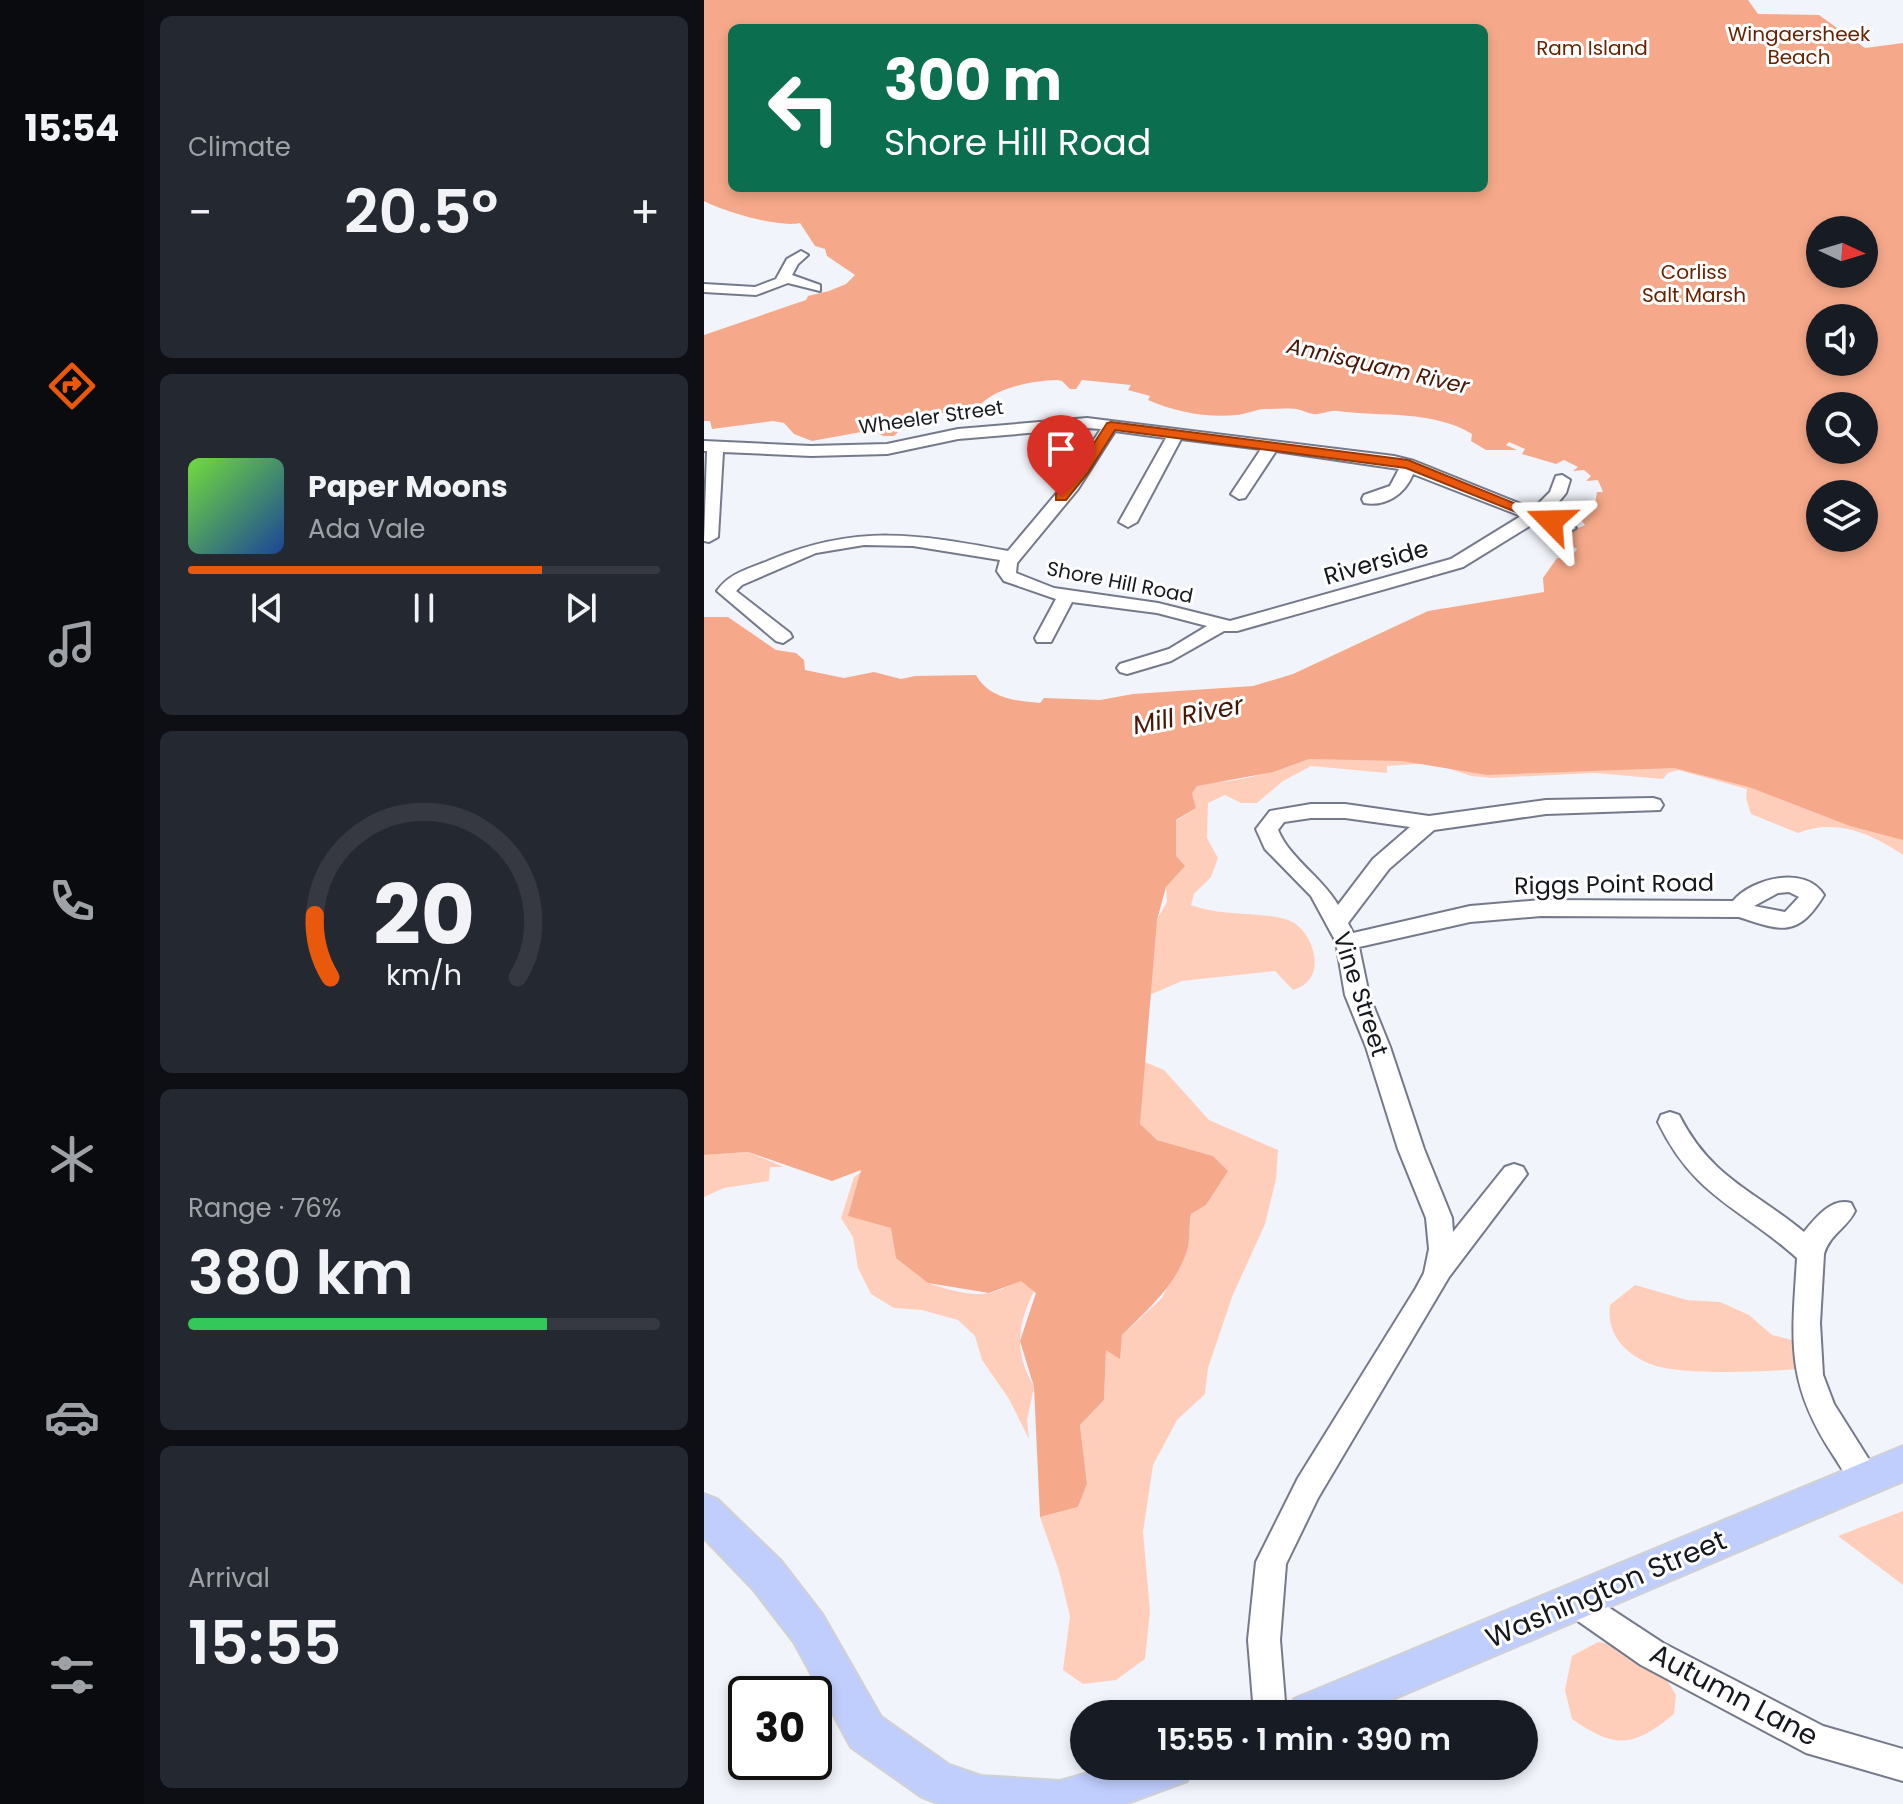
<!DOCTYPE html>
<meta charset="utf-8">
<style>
body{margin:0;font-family:Poppins,sans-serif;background:#242831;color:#f1f3f6;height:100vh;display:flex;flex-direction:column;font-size:30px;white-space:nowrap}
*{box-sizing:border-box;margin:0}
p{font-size:26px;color:#9ea1a6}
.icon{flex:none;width:44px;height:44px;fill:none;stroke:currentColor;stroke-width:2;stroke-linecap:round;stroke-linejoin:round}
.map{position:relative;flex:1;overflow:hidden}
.drawer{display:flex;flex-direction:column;gap:16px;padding:16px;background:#0d0f14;width:560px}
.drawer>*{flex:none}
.banner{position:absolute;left:24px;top:24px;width:760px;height:168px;border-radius:12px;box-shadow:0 4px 12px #0003;background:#0b6e4f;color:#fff;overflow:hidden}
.needle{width:52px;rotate:94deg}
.fabs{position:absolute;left:1102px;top:216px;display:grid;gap:16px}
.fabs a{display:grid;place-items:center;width:72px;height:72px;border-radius:50%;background:#171b24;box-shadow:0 4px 12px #0003;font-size:40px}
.speed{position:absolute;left:24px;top:1676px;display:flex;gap:16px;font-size:40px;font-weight:700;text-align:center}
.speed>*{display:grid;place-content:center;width:104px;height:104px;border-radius:50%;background:#171b24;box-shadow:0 4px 12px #0003;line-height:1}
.speed .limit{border:4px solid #111;border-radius:12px;background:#fff;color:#111}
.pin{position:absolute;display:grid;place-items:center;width:68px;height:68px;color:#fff;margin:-82px -34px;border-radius:50% 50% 50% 0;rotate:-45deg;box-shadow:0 0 8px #0007}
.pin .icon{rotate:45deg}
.me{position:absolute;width:88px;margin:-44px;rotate:292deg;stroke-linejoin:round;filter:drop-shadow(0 0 6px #0008)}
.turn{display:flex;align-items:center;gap:28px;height:168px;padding:0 24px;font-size:36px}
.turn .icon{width:104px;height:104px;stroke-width:2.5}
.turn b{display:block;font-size:56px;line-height:68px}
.big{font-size:60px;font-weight:600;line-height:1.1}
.drawer .tile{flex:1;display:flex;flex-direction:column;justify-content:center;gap:12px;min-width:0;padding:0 28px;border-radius:12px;background:#242831}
.drawer .dial{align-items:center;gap:0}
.dial svg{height:208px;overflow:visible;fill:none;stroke:#363941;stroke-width:7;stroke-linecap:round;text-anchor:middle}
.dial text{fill:#f1f3f6;stroke:none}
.song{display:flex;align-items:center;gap:24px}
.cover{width:96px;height:96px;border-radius:12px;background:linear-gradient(135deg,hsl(100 70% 55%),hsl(220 70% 35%))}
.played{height:8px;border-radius:4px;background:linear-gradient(90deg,#ea580c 75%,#363941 75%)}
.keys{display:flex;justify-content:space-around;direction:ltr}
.heat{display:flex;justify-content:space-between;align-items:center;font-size:44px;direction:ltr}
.charge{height:12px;border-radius:6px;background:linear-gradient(90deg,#34c759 76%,#363941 0)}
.trip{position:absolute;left:366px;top:1700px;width:468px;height:80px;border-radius:40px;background:#171b24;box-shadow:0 4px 12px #0003;font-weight:600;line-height:80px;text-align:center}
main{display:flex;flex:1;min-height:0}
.tab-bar{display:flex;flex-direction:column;width:144px;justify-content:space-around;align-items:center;background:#090b0e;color:#9ea1a6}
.tab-bar .icon{width:56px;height:56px}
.tab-bar .on{color:#ea580c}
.tab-bar b{font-size:36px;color:#f1f3f6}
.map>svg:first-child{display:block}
.green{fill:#ffcebb}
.water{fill:#f6a98a;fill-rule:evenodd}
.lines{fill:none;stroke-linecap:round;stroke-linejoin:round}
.minor-casing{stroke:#757a8b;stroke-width:4}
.major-casing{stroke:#d0d1d2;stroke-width:4}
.minor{fill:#fff;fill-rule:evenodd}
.major{fill:#c0cefe;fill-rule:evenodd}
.route{fill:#ea580c;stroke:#983908;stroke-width:2}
.labels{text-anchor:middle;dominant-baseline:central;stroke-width:6;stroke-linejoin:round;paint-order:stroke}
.far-park-label{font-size:20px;fill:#662301;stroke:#fff}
.far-street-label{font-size:20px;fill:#16181f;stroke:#fff}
.far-water-label{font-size:22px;font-style:italic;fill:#481804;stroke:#fff}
.street-label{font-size:24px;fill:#16181f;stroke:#fff}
.water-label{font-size:26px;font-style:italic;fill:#481804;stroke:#fff}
.near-street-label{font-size:28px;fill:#16181f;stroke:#fff}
</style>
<main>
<nav class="tab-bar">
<b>15:54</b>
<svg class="icon on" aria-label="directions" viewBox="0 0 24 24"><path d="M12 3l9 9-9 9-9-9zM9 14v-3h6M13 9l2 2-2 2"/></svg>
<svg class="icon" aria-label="music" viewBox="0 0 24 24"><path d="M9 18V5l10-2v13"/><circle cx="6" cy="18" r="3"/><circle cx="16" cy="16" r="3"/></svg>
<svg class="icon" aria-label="phone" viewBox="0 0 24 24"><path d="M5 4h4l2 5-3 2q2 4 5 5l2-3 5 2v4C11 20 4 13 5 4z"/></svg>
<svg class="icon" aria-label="climate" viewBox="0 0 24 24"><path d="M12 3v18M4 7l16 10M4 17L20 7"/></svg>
<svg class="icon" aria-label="car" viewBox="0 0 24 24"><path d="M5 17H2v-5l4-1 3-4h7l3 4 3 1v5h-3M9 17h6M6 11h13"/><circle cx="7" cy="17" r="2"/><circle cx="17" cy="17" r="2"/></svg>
<svg class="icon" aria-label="filters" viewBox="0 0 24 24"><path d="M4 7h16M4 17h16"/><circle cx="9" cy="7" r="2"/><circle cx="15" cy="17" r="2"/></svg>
</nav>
<section class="drawer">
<div class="tile"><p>Climate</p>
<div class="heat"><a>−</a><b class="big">20.5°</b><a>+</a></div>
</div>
<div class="tile">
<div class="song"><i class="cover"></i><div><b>Paper Moons</b><p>Ada Vale</p></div></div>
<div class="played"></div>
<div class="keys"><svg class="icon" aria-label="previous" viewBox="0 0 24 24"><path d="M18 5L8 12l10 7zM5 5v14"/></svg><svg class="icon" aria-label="pause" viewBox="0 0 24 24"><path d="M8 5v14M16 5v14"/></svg><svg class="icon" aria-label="next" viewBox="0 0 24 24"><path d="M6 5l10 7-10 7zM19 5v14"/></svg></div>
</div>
<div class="tile dial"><svg viewBox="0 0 100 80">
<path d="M14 69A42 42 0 1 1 86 69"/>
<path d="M14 69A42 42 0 0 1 8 45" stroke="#ea580c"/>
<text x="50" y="56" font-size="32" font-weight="700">20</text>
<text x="50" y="72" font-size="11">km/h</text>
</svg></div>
<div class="tile"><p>Range · 76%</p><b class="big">380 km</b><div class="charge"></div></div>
<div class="tile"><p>Arrival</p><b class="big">15:55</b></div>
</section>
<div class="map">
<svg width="1199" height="1804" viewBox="0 0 1199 1804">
<rect width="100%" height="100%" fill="#f2f4fc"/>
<path class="green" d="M1199,638V855C1167,833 1131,818 1094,833L1047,814L1042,798L1043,789L974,770L964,773L959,779L891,773L787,778L767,776L728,763L683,766V773L607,766L579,781L553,803H537L521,795L504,803L503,838L514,858L507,877L490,894L487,905C520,917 550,911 581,919C601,924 614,951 610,969C608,980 599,987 589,990L571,971L478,981L441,997L452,921L463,902L462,887L472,856L469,845L472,821L492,808L486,786C499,781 512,783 525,781C549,778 571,771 594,761Z
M436,1060L460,1070L505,1120L574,1150L572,1179L561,1224L528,1297L504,1368L501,1394L473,1420L449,1465L439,1532L446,1611L441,1659L412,1680L379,1684L359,1670L366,1616L355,1571L336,1517L374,1507L383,1484L376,1425L400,1400L402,1350L458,1298L484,1246L487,1214L502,1205L518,1177L509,1156L453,1140L430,1120Z
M44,1152L80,1167H66L65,1181L20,1188L0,1197V1155Z
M168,1165L224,1283C243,1289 265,1297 286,1293C304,1288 320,1277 339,1273C317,1316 305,1342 330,1387L323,1420L325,1439L305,1399L278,1360L271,1336L254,1320L218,1310L190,1308L167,1294L154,1268L149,1237L137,1218L150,1177Z
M931,1285L983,1300L1016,1302L1045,1315L1068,1335L1100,1343L1119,1354L1112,1367C1077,1372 980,1376 949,1365C922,1355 902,1335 906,1305Z
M1199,1511V1585L1134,1536Z
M894,1642L929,1648L956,1669L972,1695L970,1714C929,1748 911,1749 868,1719L861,1690L868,1656Z"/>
<path class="water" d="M0,0H1044L1054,14L1115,15L1161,48L1199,43V840L1146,826L1045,787L970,768L783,775L698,761L605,759L569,772L493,786L488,793L492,808L472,820V856L481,866L462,887L453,920L436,1124L453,1140L509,1156L524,1171L502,1205L487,1214C485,1225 486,1237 484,1247C474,1284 444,1309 418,1335L416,1359L402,1350L400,1400L376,1425L383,1484L374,1507L336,1517L330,1387L316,1341L332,1293L317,1281L285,1293L224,1283L192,1258L187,1228L144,1216L157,1170L128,1181L44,1152L0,1155V617H24L72,650L92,653L100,660L101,670L140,678L170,672L197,679L211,676L272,675C285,698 311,701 336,703L340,698L396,700L429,694L549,686L589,674L724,611L840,592L839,578L853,558L866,559L873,549L862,543L870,530L881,525L877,520L882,503L891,504L893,492H899L894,480L882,481L887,476L880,470L869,471L874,467L860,460L852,464L818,454L821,449L805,442L802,445L813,450H782L767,441L768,434C729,410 678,417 633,411C626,410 617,415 609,414C603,413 598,410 592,409C582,408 571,409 561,409C553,409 542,414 533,415C503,418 471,412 444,400L446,396L424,390L427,385L378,380L372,389H366L358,381L353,380C328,381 294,387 277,404C267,403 259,408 248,408V413H231L206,420L190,436H179L168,430L108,441L90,434L80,423L69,421L8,429L6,421H0V335L102,300L104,296L125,291L142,284L151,275L123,256L121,249L111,246L96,223C73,228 19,211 0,201ZM28,28H780V188H28ZM1116,230H1160V274H1116ZM1116,318H1160V362H1116ZM1116,406H1160V450H1116ZM1116,494H1160V538H1116Z"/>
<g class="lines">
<defs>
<path id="minor" d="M97,251L104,255L94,264L88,275L116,285V291L84,283L52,295L0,292V284L51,287L72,279L83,259Z
M383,418L690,456L710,461L829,509L846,492L852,476L858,475L866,480L862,493L844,515L872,528L863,533L832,522L759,567L533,631H520L467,661L423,674L416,672L413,668L416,664L465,649L503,626L453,613L368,602L347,642H333L331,638L352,599L300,581L293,571L296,560L209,546L160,545L112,553L38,585L32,591L86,633L88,637L79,643L72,641L13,591C26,572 46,569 66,560C154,524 212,534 304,551L362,482L397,429L383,428L254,439L183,454L107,456L19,452L14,537L5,542L0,541L3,451H0V441L107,446L183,444L254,429ZM411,431L462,438L415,522L424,527L433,522L477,439L557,449L527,494L535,499L541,498L572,451L695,469L686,486L660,495L658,499L660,503C682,507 701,494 709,474L817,516L747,559L526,621L454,603L350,588L312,573L313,563L374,489Z
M949,798L956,800L959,805L956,810L842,814L730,830L685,869L644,923L649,933L766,906L837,900L1029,901C1048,878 1102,865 1120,895C1094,938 1077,931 1035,917L837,916L766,922L655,947L665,995L686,1047L720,1149L748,1218L749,1232L801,1167L810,1164L819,1167L823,1174L745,1277L614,1498L582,1564L576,1640L582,1714H550L544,1640L552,1562L594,1478L712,1288L720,1273L725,1249L722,1218L694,1149L662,1047L641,995L632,942L607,896L561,849L552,829L566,811L607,804H641L725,816L842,800ZM607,818H641L706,827L669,859L634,905C618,877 586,859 574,830L580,822ZM1085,892L1095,897L1081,912L1050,906L1074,893Z
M966,1112L975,1115C1007,1178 1049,1190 1100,1232C1111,1218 1128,1197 1147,1203L1151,1211C1143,1228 1125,1235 1120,1254L1116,1323L1119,1375L1130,1404L1176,1477L1171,1487L1161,1491C1145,1485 1138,1468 1129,1455C1081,1382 1088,1341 1093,1258C1036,1207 990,1197 954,1122L957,1115Z
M872,1586L959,1643L1119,1726L1199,1749V1781L1102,1753L937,1665L861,1612L857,1601L861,1590Z"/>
<path id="major" d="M1199,1446V1481L654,1714H584L590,1699Z
M0,1494L13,1499L77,1561L118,1614L177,1717L245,1765L277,1776L356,1781L409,1766H489L483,1781L421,1804H236L218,1797L147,1747L90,1642L49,1589L0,1538Z"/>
</defs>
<use href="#minor" class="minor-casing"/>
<use href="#major" class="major-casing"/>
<use href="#minor" class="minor"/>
<use href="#major" class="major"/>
</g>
<path class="route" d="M407,422L704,460L854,521L847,525L842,524L702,468L411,430L384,473L362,500H352V494L374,468L403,423Z"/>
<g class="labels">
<g class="far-park-label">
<text x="1095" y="34">Wingaersheek<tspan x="1095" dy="23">Beach</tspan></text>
<text x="888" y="48">Ram Island</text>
<text x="990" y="272">Corliss<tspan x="990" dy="23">Salt Marsh</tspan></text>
</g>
<g class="far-street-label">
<text transform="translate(227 417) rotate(-8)">Wheeler Street</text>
<text transform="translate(416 582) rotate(11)">Shore Hill Road</text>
</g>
<g class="far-water-label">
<text transform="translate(674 366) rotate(13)">Annisquam River</text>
</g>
<g class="street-label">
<text transform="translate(672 562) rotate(-16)">Riverside</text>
<text transform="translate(910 884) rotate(-1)">Riggs Point Road</text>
<text transform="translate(657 994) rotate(72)">Vine Street</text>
</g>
<g class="water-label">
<text transform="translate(484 715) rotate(-11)">Mill River</text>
</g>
<g class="near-street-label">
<text transform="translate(902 1589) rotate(-23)">Washington Street</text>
<text transform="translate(1030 1695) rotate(28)">Autumn Lane</text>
</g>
</g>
</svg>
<div class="fabs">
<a><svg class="needle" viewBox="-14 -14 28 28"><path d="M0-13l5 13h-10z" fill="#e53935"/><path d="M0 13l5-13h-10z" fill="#9ea1a6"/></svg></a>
<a><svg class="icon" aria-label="sound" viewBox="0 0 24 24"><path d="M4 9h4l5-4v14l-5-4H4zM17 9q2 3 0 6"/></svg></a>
<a><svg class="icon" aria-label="search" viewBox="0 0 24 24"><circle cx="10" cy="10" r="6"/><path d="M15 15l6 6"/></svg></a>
<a><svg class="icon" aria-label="layers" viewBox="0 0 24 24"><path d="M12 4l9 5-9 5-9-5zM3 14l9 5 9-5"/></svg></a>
</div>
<div class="speed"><div class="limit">30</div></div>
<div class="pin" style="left:357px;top:497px;background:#d93025"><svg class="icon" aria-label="arrive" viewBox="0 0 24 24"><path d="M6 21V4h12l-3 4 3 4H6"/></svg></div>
<svg class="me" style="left:847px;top:521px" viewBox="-20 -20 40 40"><path d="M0-17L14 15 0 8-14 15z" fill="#ea580c" stroke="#fff" stroke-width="4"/></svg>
<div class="trip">15:55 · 1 min · 390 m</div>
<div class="banner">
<div class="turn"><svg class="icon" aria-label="left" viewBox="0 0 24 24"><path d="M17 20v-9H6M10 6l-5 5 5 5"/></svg><div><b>300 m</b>Shore Hill Road</div></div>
</div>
</div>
</main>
